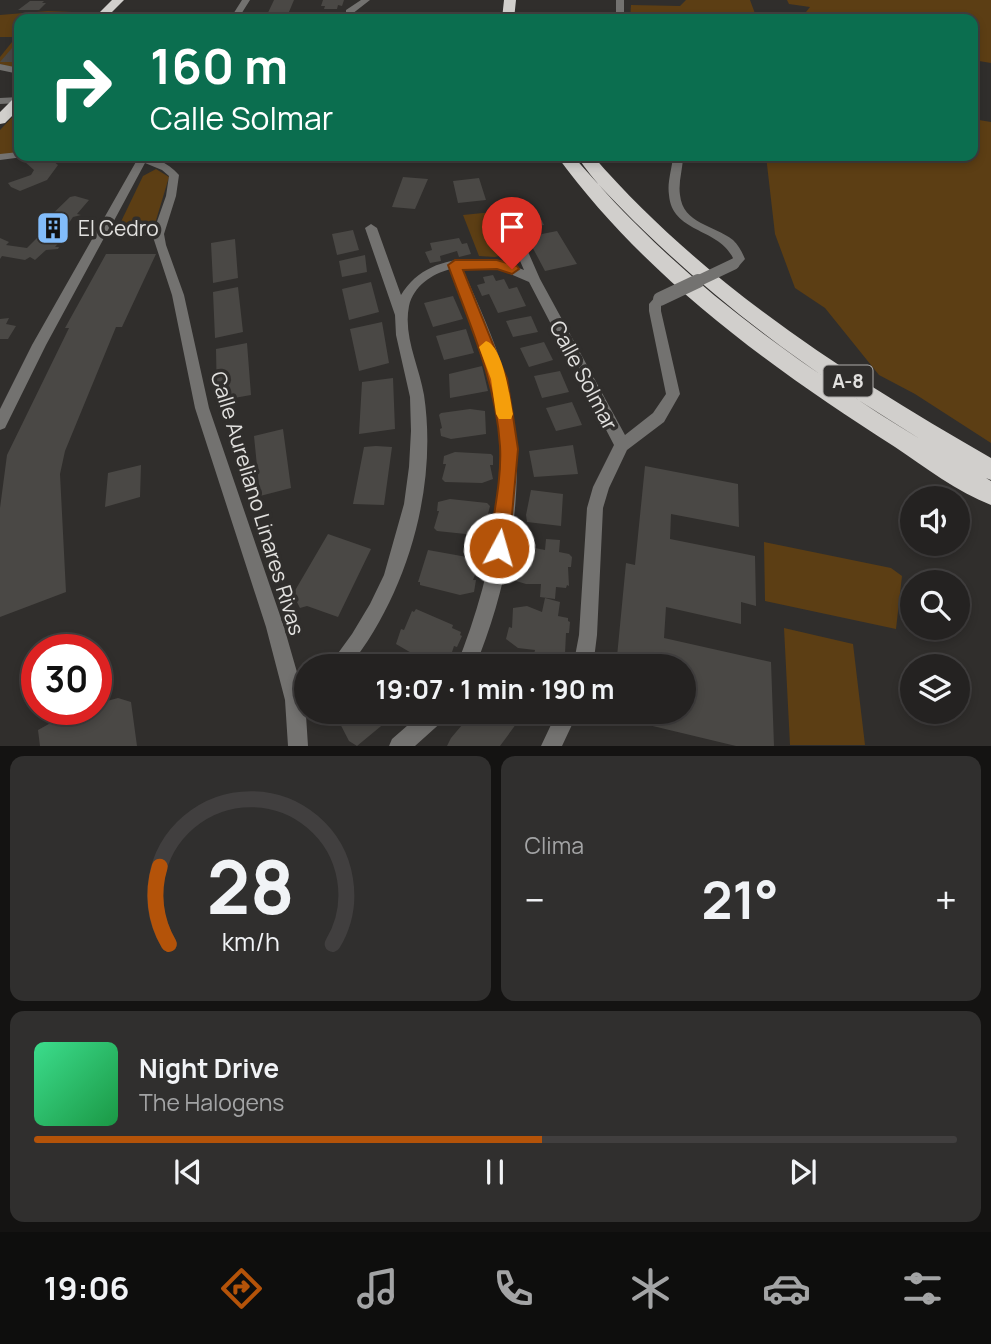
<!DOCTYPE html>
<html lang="es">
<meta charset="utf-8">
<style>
body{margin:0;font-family:Manrope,sans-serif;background:#302f2e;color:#f1f3f6;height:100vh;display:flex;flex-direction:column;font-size:26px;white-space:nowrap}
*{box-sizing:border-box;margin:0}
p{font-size:23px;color:#a3a4a5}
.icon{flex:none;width:38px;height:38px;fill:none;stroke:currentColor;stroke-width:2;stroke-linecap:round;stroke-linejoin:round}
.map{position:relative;height:746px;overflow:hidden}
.drawer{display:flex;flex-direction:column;gap:10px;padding:10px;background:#141312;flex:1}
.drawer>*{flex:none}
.top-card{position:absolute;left:14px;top:14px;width:964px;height:147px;border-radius:14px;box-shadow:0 4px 10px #0003,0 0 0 2px #413f3f;background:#0b6e4f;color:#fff;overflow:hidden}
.tools{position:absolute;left:900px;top:486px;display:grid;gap:14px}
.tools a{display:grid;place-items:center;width:70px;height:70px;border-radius:50%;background:#242221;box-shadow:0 4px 10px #0003,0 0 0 2px #413f3f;font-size:35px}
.speed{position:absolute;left:21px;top:634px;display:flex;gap:14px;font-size:35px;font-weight:700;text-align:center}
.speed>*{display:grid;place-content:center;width:91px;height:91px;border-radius:50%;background:#242221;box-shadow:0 4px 10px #0003,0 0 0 2px #413f3f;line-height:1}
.speed .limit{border:10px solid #d22;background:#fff;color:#111}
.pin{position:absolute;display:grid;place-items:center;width:60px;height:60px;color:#fff;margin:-72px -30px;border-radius:50% 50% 50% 0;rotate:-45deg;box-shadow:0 0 7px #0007}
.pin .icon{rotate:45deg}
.me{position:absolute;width:77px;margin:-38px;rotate:6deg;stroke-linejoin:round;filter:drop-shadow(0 0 5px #0008)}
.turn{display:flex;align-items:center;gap:24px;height:147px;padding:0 21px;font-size:32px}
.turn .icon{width:91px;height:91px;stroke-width:2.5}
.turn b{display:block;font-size:49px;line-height:60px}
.big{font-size:52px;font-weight:700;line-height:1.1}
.drawer .widget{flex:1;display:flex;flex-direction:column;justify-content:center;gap:10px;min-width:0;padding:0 24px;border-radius:14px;background:#302f2e}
.drawer .dial{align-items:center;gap:0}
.dial svg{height:182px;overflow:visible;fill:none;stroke:#413f3f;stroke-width:7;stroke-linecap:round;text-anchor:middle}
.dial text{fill:#f1f3f6;stroke:none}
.song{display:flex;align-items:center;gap:21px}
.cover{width:84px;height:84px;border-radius:10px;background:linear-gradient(135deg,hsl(150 70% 55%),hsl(140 70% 35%))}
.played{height:7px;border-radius:4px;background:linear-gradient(90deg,#b45309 55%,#413f3f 55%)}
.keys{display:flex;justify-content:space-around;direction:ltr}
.heat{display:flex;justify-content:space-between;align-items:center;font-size:38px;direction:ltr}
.drawer .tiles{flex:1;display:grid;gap:10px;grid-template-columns:1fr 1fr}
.widget:last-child{grid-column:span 2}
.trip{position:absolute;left:294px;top:654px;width:402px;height:70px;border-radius:35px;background:#242221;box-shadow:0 4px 10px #0003,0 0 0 2px #413f3f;font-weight:700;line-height:70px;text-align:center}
.tab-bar{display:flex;height:112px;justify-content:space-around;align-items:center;background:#0e0e0d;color:#a3a4a5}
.tab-bar .icon{width:49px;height:49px}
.tab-bar .selected{color:#b45309}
.tab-bar b{font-size:32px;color:#f1f3f6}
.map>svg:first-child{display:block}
.green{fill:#5c3e14}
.building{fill:#4a4845}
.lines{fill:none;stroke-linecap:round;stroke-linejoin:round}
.street{fill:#737270;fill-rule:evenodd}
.highway{fill:#d1cfcc;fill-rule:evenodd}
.street-bridge-far1{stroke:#737270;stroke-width:11}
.street-bridge{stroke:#737270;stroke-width:14}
.route{fill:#b45309;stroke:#753606;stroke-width:2}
.slow{fill:#f59e0b}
.labels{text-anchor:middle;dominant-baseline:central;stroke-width:7;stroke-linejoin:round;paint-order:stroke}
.shield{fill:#302e2c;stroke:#adaba9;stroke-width:2}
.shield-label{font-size:19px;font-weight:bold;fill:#e2e1df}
.poi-label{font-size:21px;fill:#e2e1df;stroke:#302e2c;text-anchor:start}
.street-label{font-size:21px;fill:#e2e1df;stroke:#302e2c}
</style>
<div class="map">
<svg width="991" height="746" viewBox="0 0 991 746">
<rect width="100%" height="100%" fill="#302e2c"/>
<path class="green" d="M686,0H750L757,19H630L631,5L680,6Z
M787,0H991V63L973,60V19H826L806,12L810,7L789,4Z
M48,11L96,13L89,19H19V69L0,64V57L16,37H0V15Z
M19,110V153L0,155V130Z
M973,119L991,122V443L915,394L879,375L825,308L795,288L775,234L766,156H973Z
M156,169L169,177L154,227L132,226L117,230L143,176Z
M493,212L515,252L495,257L479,256L463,215Z
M764,542L891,568L902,576L896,629L765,601Z
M784,628L853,644L865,745H790Z"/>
<path class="building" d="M274,0H294L286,19H265Z
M323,0H344L342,6L338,5L337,9H324L325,6H321Z
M30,1H44L42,3H46L39,10H18Z
M149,14L172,15L193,14L190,19H145Z
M12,48H19V62H0Z
M42,156H47L58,165L47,180L20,191L11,187L8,183L31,175L34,170L25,162Z
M403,177L428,179L415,209L392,207Z
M479,178L486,200L458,203L453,181Z
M75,196L89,200L77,214L81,215L73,217L64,230H68L64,234L66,235L55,247H59L58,249L46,250L35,260L30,257L25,260L2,256L0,259V238L9,242L6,245L27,248L43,232L40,230L41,225L70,197Z
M536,209L544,225L522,229L514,213Z
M353,230L359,250L337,255L332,234Z
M557,231L577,264L545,271L527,237Z
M459,238L462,244L467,243L471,254L459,257L457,251L440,256L441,261L430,263L425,252L432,250L430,243Z
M235,239L238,278L213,283L211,243Z
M106,254H156L122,327H116L65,451L60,474L66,592L0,617V508L7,455L69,328H65Z
M365,255L367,272L342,277L339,261Z
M493,275L496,281L504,279L509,289L517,287L526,306L498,313L489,294L482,296L477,285L485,283L483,277Z
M371,282L379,312L349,320L342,289Z
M238,287L243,332L215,338L213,292Z
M453,296L463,319L433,327L424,303Z
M531,316L538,332L513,337L506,321Z
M9,318L6,324L16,326L8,339H0V319Z
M382,322L389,363L359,371L350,329Z
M466,329L474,353L444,360L436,336Z
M544,342L553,360L529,367L520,348Z
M247,343L251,395L217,401L216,349Z
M482,366L488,391L450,398L449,374Z
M560,371L569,392L542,398L534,376Z
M393,378L395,429L359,434L362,382Z
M572,402L582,425L556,431L546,408Z
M470,409L485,411L486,434L451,439L441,436L440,429L442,428L439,415L441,413Z
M283,429L291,488L260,496L254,436Z
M573,445L578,474L534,477L529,451Z
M376,446L392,447L384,505L353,504L364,447Z
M455,452L491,454L493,456V465H490L493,479L482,483L445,482L442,479L446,464H443L444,456Z
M141,465L140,497L105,507L108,473Z
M645,466L738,484L739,527L671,514L670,539L755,556L756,606L741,602V624L666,607L664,638L771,662L774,746H736L611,716V712H684V667H616L626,563L635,565Z
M531,490L563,494L561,526L527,522L526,515Z
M450,499L487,503L490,506L486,522H488L487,532L475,535L437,531L434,528L439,511H437L438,502Z
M328,534L371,549L338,617L307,606L300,608L293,594Z
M546,539L560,540L559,552L569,554L572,557L571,567H568L569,586L567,585L566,588L556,587L555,599L540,597L541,584H526L516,581L514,577L515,567H518L517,549L530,547L545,550Z
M428,550L478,559L480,562L473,580H476L474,592L460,595L420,585V582H418Z
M545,598L560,602L558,616L568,618V621L570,622L569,633H566L565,654L562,653V657L550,654L548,667H531L535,650L518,648L506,639L509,627L512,628L513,608L527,606L542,612Z
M416,609L453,625L452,628L461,632L460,635L462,636L457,647L454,646L447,667L432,665L396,644L401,629L404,630L412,611L414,612Z
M118,698L131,702L137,746H40L38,730L74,710L96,709V704Z
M334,712H398L357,746L349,741Z
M473,712H525L500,746H447L451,738Z"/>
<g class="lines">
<path class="street" d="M242,0H250L238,19H230Z
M361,0H370L352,14H346V10Z
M616,0H624V12L629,19H621L616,12Z
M0,64L19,68V74L0,70Z
M19,97V103L0,104V98Z
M19,152V156L23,157L0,160V154Z
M131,156C149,155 166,160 179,175L176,196L164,234L166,245L184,295L209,408L284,627L305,700L308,746H288L285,700L266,627L195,408L172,295L153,237L135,234L104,238L46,345L5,428L0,430V409L32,345L137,160ZM145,163L162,170L169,176L166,196L154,230L135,226L109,230Z
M673,156H683C683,169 678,182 680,195C683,224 714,225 733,240C739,246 742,252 745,259L738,267H730L728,264L733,258C719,228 672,233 669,195C667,182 672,169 673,156Z
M505,209L511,213L540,279L625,435L653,413L666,394L649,311V304L656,296H664L666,299L661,305V311L680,394L664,422L627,450L609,488L603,508L597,635L593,667H573L579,635L587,508L593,487L614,445L529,282L499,269L462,267C477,303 495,339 505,377C531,471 511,579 475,667H456C492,578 514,474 492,379C483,341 465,305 451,269C431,274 414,286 409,306C403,336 419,366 424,395C438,488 407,594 349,667H328L352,634L370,604L384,575L404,504L409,467L411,431L410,397L396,335L395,315L365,228L371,224L377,228L401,295C426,253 483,252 524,270L499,213Z
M423,712H448L445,719L415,746H389L392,739Z
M557,712H578L562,746H541Z"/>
<path class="highway" d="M112,0H124L105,19H93Z
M504,0H516L514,19H502Z
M19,97V109L5,123L0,124V112L14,98Z
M557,156H573C674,272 789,359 920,439C820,377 723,311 640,228C618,206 594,182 577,156H593C704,284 845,374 991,458V480L986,478L991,481V505C957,492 925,467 895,447C771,368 644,276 557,156Z"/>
<path class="street-bridge-far1" d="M694,283L734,264"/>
<path class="street-bridge" d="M660,299L698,281"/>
</g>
<path class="route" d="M455,260H497L517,266L519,269L512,274L497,269L463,270L507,379L513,416L518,449L509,548L506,555L499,558L492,555L489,548C493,516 502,479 500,446C496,382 470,325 448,265Z"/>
<path class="slow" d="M486,341C503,346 510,398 513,414L511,419H499L496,414L491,379L479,347Z"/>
<defs>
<symbol id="building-square" viewBox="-11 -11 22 22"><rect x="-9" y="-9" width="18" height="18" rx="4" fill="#82bcfa" stroke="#302e2c"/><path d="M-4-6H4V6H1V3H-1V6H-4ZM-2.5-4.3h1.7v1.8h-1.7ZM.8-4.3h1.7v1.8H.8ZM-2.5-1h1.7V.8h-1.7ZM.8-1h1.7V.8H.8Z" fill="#111"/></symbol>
</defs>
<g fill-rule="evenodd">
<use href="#building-square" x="34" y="209" width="38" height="38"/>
</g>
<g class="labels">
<rect class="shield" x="823.5" y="365.5" width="49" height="31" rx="5"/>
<g class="shield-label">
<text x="848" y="381">A-8</text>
</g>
<g class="poi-label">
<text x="78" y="228">El Cedro</text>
</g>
<g class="street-label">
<text transform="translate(584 375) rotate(62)">Calle Solmar</text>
<text transform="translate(258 503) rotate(73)">Calle Aureliano Linares Rivas</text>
</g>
</g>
</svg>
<div class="tools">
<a><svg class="icon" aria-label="sound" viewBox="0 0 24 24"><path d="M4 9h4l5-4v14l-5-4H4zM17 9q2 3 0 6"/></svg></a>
<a><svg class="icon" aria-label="search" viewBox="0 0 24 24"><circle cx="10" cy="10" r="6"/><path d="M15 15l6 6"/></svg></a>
<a><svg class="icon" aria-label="layers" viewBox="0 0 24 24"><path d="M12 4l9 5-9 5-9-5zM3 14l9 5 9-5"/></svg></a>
</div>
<div class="speed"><div class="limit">30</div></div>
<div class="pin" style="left:512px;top:269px;background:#d93025"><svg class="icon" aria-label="arrive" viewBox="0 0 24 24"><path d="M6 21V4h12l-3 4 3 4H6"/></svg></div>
<svg class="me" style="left:499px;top:548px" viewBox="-20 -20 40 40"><circle r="17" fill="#b45309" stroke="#fff" stroke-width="3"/><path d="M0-11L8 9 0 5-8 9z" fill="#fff"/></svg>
<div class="trip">19:07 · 1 min · 190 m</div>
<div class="top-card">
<div class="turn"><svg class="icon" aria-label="right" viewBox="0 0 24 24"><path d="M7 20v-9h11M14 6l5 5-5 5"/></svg><div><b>160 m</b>Calle Solmar</div></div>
</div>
</div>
<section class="drawer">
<div class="tiles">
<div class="widget dial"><svg viewBox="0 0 100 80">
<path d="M14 69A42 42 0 1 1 86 69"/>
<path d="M14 69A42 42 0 0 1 10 35" stroke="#b45309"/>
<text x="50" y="56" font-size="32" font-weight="700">28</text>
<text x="50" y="72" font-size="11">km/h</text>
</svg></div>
<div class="widget"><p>Clima</p>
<div class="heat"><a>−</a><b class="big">21°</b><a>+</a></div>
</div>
<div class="widget">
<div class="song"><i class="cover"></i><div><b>Night Drive</b><p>The Halogens</p></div></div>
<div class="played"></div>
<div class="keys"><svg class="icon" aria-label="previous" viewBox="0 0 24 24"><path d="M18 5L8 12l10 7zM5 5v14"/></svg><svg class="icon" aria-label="pause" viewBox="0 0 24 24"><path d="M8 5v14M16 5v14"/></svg><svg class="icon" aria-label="next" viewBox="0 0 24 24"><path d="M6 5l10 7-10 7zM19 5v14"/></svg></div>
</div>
</div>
</section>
<nav class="tab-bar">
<b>19:06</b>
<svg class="icon selected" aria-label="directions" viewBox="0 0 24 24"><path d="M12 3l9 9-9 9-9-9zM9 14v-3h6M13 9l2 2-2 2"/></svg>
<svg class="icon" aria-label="music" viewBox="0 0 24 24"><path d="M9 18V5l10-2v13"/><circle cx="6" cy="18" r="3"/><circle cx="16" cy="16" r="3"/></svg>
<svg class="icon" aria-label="phone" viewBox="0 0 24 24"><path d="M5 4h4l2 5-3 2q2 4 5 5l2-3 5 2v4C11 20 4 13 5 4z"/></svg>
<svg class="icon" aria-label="climate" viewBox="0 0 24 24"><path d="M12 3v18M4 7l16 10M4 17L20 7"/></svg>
<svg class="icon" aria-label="car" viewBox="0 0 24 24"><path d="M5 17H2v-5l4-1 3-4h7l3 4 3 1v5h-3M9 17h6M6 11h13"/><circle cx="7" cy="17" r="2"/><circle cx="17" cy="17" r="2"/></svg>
<svg class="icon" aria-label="filters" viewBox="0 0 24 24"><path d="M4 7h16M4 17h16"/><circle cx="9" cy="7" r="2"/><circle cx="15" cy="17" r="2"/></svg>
</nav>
